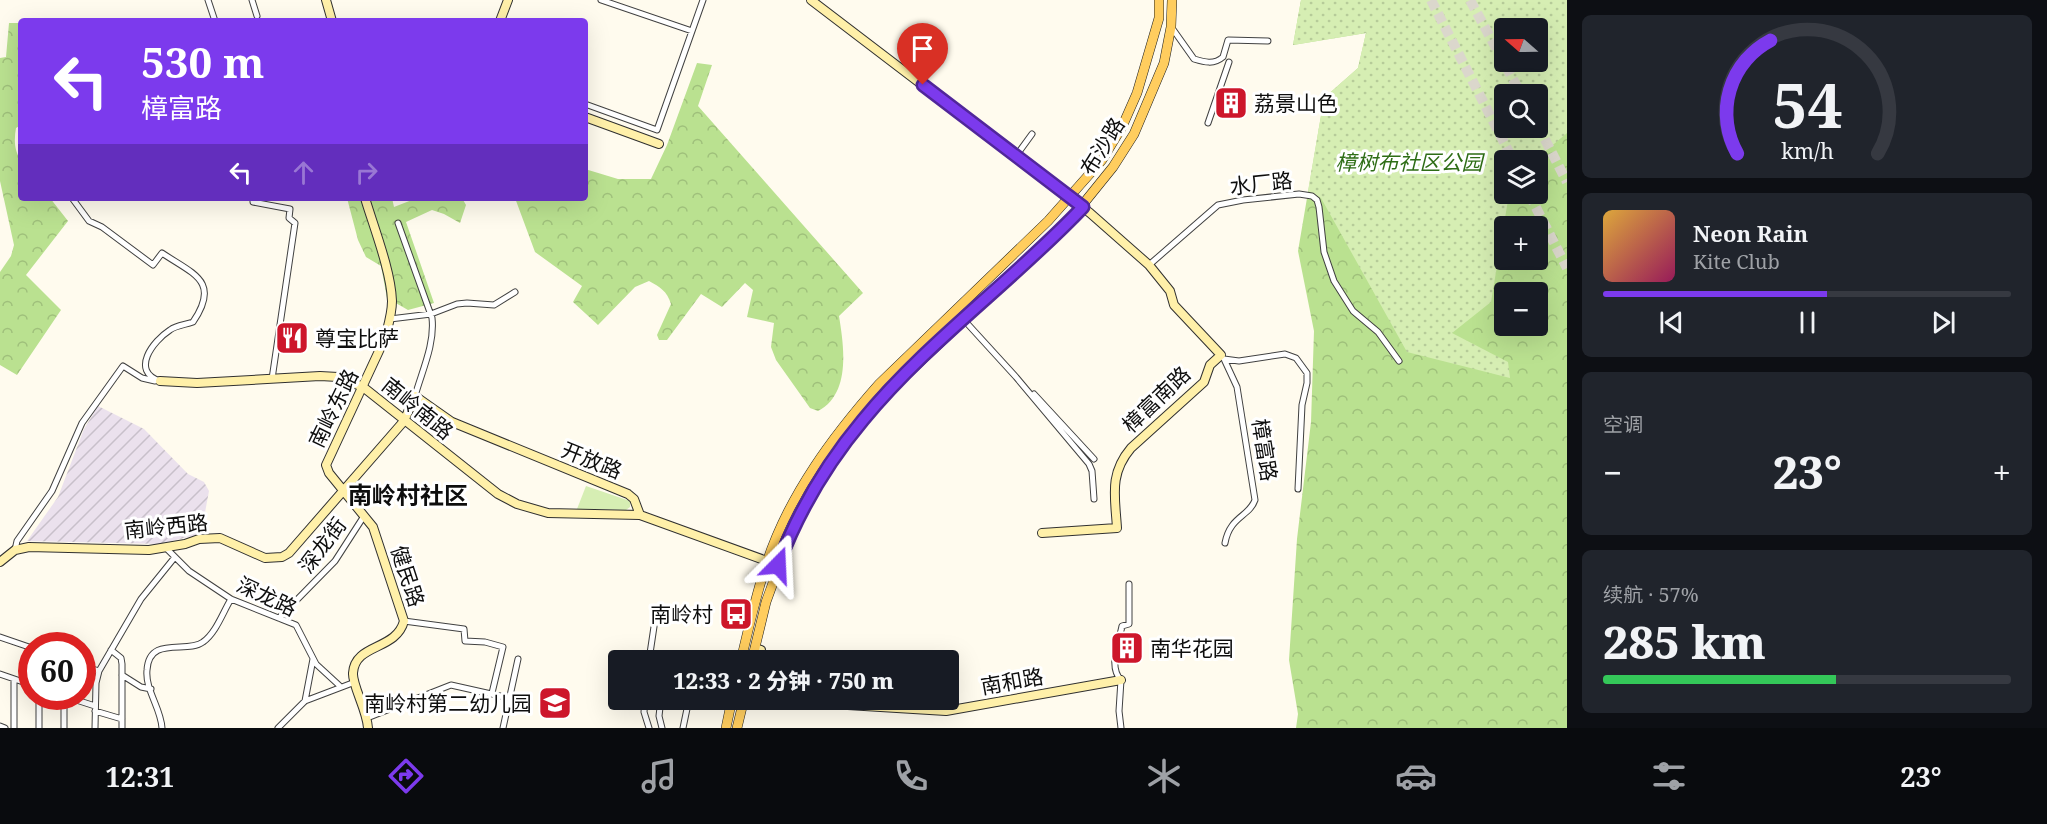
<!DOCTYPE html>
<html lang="zh">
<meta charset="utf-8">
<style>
body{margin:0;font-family:"Noto Serif","Noto Sans SC",serif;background:#20242c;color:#f1f3f6;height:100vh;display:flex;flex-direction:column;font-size:22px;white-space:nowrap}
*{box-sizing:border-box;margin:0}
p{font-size:20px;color:#9ea1a6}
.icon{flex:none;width:33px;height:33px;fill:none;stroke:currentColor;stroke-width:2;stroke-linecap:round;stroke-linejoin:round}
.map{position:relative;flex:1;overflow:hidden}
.details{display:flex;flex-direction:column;gap:15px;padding:15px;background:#0d0f14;width:480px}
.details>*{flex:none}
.guide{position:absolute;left:18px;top:18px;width:570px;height:183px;border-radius:6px;box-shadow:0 6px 24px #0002;background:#7c3aed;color:#fff;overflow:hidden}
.needle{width:39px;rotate:290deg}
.fabs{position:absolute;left:1494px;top:18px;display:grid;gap:12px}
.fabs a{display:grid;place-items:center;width:54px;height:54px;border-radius:6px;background:#171b24;box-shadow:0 6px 24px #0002;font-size:30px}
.speed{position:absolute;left:18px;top:632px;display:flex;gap:12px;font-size:30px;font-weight:700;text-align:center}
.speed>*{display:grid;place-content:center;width:78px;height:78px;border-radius:50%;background:#171b24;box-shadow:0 6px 24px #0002;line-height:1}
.speed .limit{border:9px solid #d22;background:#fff;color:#111}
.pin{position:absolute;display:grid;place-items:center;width:51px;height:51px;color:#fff;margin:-62px -26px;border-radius:50% 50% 50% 0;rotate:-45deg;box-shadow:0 0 6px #0007}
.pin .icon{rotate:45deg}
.me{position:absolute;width:66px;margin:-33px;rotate:21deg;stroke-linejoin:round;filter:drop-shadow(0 0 4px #0008)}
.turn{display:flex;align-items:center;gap:21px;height:126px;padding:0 24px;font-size:27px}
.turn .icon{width:78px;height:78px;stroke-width:2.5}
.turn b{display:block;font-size:42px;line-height:51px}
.lanes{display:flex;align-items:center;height:57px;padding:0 24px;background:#0003;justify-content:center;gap:30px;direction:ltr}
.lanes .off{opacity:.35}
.big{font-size:45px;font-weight:800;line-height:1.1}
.details .tile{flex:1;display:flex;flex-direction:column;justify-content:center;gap:9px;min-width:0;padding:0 21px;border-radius:9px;background:#20242c}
.details .dial{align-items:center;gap:0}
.dial svg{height:156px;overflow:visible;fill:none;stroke:#363941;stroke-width:7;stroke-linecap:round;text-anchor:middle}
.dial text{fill:#f1f3f6;stroke:none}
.song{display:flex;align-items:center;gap:18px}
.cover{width:72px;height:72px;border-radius:9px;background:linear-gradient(135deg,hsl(40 70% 55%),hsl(330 70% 35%))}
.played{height:6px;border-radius:3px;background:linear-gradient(90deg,#7c3aed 55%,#363941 55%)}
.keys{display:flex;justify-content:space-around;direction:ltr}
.heat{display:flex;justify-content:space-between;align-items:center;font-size:33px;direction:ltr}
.charge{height:9px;border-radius:4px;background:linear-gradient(90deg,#34c759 57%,#363941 0)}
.trip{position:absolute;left:608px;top:650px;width:351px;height:60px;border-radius:6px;background:#171b24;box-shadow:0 6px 24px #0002;font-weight:800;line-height:60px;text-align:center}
.tabs{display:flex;height:96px;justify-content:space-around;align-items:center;background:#090b0e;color:#9ea1a6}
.tabs .icon{width:42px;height:42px}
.tabs .active{color:#7c3aed}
.tabs b{font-size:27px;color:#f1f3f6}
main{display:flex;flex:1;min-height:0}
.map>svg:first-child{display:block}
.industrial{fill:url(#industrial-furrows)}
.grass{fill:#d6eeb3}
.forest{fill:url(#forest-crowns);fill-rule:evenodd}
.park{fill:url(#park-dots);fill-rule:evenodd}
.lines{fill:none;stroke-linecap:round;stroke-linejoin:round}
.highway-tunnel{stroke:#dbd7cc;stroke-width:10;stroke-dasharray:10 5;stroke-linecap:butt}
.street-casing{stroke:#414141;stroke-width:7}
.secondary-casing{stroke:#303030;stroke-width:10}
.primary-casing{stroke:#1f1f1f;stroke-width:10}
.street{stroke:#fff;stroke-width:5}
.secondary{stroke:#fff0a9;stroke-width:8}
.primary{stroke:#ffcd5e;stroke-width:9}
.route-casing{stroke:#51269a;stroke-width:15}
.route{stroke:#7c3aed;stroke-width:10}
.labels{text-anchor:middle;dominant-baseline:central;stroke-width:6;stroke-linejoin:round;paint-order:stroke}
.poi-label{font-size:21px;fill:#0e0e0e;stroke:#fff;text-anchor:start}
.street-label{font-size:21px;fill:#0e0e0e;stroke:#fff}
.park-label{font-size:21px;font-style:italic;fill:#2e6d16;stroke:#fff}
.quarter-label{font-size:24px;font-weight:bold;fill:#0e0e0e;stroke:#fff}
</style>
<main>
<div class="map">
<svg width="1567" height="728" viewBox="0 0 1567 728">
<defs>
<pattern id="industrial-furrows" width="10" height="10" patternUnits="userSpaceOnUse" patternTransform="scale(1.5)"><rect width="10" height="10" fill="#ebe1ed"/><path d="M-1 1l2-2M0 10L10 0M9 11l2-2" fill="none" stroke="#c8c0ca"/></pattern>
<pattern id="forest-crowns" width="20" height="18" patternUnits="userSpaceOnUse" patternTransform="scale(1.5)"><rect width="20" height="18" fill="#bae190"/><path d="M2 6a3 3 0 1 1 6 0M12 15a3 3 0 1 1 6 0" fill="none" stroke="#9fc07b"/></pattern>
<pattern id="park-dots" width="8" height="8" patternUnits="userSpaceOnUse" patternTransform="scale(1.5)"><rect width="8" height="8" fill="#d6eeb3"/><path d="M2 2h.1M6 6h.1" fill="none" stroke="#b6cb99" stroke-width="1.8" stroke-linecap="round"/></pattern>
</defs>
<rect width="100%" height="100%" fill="#fffbee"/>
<path class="industrial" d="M98,406L144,429L188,474L204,482L209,491L201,534L159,544L27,541L58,497L84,429Z"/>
<path class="grass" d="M586,486L630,501V507L626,510L577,509Z"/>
<path class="forest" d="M1301,0H1567V728H1296L1298,714L1289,660L1297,539L1311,422L1314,331L1298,251L1324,98L1358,68L1366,33L1293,45ZM1504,28H1538V62H1504ZM1504,94H1538V128H1504ZM1504,160H1538V194H1504ZM1504,226H1538V260H1504ZM1504,292H1538V326H1504Z
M9,23H21V125L16,128C14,139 14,151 21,160V198H50L68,221L26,275L61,310L17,375L0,365V272L11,256L14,245L0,181V58L6,57Z
M697,63L712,65L698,106L863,293L839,316C844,347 851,394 818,411L810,408L776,360L771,347L774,323L747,317L753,290L745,283L722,307L701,294L667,340H659L657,335L671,304C667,291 660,287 649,281L635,287L598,325L573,302L582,286L535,252L515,198H585V169L618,179H651L667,145Z
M347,198H392L394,207L417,198H462L466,205L460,223L444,214L432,210L406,222L434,303L408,310L387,298L381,266L366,257L358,240Z"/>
<path class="park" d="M1301,0H1567V133L1535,160H1504V194H1509L1491,302L1452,333L1508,362L1510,378L1407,352L1321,198L1308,191L1324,98L1358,68L1366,33L1293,45ZM1504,28H1538V62H1504ZM1504,94H1538V128H1504Z"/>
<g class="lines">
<path class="highway-tunnel" d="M1431,0L1513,160
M1470,0L1521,94
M1538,126L1567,182
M1529,194L1567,268"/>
<defs>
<path id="street" d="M208,0L215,21
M252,0L257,16
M601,0L692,31
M1172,28L1194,59C1204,62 1214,65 1223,57L1228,40L1268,41
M585,104L657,130L703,0
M1208,123L1229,62
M1016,156L1032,134
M72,198L89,221L102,227L153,265L162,253C193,274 221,281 193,322C185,325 177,325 170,330C153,341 130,371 160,381
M253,198V202L290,209L289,218L295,223L272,379
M398,223L432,318C435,344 422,371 415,396
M1149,265L1218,205L1243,200L1299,194L1312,196L1317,200L1319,207L1324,252L1334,281L1353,311L1378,332L1399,361
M390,319L431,314L457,304L467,303L494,305L515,292
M964,320L1016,377L1089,464L1092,471L1094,499
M1224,359L1239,361L1285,354L1296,358L1307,373V383L1302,405L1298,489
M1224,359L1237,387L1255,500C1249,517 1230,516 1225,543
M1034,394L1094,459
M165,547L189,571L231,599L296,625L316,664L341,687
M15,550L17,541L52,491L82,423L123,366L142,378L155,381
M279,618L335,561L364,516
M404,621L464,629L465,641L485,642L503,647L492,693
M0,637L32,648
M111,650L121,658L122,664V728
M649,660L655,620
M82,666L99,671
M0,674L32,685
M122,675L141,687L151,689
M64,696L95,706
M64,696V728
M645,699L644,712L649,728
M661,699L659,716L662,728
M665,699L688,704L683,728
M305,701L313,659
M95,711L122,719
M367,718L451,685L509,698
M0,726L5,728
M14,728V679
M39,728V696
M95,728L96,683L99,671L141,599L175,557
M162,728C161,708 145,690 147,670C149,635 187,654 203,642C216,633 223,612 231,599
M278,728L305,701L355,682
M503,728L518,659
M1121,728L1119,711L1121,680C1108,667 1119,642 1122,626L1129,624V584"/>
<path id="secondary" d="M326,0L332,21
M811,0L1090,213L1149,265L1170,291L1174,305L1221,355L1210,365L1204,382L1131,448C1109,474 1115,496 1117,528L1042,533
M500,21L508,0
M585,117L659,144
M365,198C374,228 391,271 392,301C392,314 388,326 385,338L326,465L329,473L373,527L404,621C396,651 355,643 353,673C352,685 367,710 368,728
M160,381L197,383L320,376L338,377L363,387L498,494L517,504L548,513L640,515
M0,562L15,550L29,547L149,550L185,544L199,539L220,538L265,558L282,557L289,553L404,421L415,396L452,422L628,494L634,499L640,515L778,565
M755,648L761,650L760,660
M801,699L815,703L946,711L1121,680"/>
<path id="primary" d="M741,660C749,627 756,594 767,562C789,495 833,436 879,384L1048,221L1102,160L1122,127L1137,93L1159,18V0
M752,660L766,602L789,539L822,477L843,446L886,394L1071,219L1113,167L1134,134L1164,63L1171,27L1172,0
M726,728L732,699
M737,728L744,699"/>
</defs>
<use href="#street" class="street-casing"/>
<use href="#secondary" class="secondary-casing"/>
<use href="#primary" class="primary-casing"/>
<use href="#street" class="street"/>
<use href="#secondary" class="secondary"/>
<use href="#primary" class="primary"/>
</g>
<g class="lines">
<defs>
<path id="route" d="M778,565C798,512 827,463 863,420C928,341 1013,281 1083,207L923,85"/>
</defs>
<use href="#route" class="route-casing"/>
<use href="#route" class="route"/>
</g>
<defs>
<symbol id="building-square" viewBox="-11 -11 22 22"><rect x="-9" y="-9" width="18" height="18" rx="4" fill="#cd162b" stroke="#fff"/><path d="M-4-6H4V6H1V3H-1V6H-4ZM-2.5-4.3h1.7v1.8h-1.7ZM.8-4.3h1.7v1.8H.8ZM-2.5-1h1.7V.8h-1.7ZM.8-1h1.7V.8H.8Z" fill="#fff"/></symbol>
<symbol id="restaurant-square" viewBox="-11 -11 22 22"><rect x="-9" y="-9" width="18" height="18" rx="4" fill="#cd162b" stroke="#fff"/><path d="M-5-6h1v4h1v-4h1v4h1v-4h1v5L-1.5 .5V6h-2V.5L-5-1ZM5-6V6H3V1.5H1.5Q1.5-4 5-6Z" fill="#fff"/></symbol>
<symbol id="bus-square" viewBox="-11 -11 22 22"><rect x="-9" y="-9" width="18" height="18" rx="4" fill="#cd162b" stroke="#fff"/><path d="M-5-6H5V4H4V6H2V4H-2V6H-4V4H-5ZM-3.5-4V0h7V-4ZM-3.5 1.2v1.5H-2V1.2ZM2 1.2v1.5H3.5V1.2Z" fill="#fff"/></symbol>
<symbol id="school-square" viewBox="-11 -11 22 22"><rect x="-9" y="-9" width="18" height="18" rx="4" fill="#cd162b" stroke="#fff"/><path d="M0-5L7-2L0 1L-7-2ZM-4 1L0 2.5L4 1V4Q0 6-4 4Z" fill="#fff"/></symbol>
</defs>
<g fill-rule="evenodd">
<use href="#building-square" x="1212" y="84" width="38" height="38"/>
<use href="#restaurant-square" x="273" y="319" width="38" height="38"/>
<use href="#bus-square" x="717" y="595" width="38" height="38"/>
<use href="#building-square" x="1108" y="629" width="38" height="38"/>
<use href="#school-square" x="536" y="684" width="38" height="38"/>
</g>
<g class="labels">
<g class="poi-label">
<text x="1254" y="103">荔景山色</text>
<text x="315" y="338">尊宝比萨</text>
<text x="713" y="614" text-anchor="end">南岭村</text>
<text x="1150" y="648">南华花园</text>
<text x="532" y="703" text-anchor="end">南岭村第二幼儿园</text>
</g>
<g class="street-label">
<text transform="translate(1102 146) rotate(-58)">布沙路</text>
<text transform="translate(1261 183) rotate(-6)">水厂路</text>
<text transform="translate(1156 399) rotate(-44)">樟富南路</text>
<text transform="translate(333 408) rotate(-64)">南岭东路</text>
<text transform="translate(418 408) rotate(39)">南岭南路</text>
<text transform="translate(1265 450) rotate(81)">樟富路</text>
<text transform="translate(592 460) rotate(22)">开放路</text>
<text transform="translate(166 526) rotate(-6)">南岭西路</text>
<text transform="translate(322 545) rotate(-53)">深龙街</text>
<text transform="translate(408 576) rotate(72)">健民路</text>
<text transform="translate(267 596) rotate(25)">深龙路</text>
<text transform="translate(1012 681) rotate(-10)">南和路</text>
</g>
<g class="park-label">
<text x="1409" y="162">樟树布社区公园</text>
</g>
<g class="quarter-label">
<text x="408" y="494">南岭村社区</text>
</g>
</g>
</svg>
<div class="fabs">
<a><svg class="needle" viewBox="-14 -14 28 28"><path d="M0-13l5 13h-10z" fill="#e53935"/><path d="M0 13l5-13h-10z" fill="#9ea1a6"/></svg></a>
<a><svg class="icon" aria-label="search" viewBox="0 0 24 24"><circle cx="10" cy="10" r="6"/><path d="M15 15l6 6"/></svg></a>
<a><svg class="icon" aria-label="layers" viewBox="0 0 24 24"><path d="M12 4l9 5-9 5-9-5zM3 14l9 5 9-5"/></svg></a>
<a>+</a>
<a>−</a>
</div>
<div class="speed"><div class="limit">60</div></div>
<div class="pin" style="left:923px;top:85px;background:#d93025"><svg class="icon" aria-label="arrive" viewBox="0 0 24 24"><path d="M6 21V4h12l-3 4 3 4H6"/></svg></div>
<svg class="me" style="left:778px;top:565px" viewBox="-20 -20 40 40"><path d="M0-17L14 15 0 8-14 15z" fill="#7c3aed" stroke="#fff" stroke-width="4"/></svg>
<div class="trip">12:33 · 2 分钟 · 750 m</div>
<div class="guide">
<div class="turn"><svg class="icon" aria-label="left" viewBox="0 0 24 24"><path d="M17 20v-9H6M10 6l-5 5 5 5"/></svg><div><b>530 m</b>樟富路</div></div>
<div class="lanes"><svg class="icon" aria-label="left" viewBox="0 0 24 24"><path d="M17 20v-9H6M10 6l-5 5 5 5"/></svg><svg class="icon off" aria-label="ahead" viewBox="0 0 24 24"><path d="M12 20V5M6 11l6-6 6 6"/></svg><svg class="icon off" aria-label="right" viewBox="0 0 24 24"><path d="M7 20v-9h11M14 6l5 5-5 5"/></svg></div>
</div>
</div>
<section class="details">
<div class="tile dial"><svg viewBox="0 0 100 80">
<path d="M14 69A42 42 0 1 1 86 69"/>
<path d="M14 69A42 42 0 0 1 31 11" stroke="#7c3aed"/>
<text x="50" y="56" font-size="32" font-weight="700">54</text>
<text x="50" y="72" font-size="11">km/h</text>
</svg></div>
<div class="tile">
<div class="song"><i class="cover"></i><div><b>Neon Rain</b><p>Kite Club</p></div></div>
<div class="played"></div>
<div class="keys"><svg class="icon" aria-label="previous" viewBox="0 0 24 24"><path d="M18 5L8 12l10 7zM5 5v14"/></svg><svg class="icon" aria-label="pause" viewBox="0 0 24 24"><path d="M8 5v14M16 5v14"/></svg><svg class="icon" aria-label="next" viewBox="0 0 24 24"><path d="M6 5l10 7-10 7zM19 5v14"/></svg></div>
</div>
<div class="tile"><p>空调</p>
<div class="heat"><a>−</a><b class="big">23°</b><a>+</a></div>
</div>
<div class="tile"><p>续航 · 57%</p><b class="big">285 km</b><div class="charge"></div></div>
</section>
</main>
<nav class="tabs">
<b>12:31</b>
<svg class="icon active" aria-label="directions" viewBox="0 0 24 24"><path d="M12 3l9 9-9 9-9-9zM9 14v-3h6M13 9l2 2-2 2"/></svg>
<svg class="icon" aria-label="music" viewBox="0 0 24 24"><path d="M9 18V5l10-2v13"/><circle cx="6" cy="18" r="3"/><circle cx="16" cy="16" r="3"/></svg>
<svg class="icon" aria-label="phone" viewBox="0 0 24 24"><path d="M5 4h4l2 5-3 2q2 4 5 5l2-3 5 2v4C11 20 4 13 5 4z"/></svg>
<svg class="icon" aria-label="climate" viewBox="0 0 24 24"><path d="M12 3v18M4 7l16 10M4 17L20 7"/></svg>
<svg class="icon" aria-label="car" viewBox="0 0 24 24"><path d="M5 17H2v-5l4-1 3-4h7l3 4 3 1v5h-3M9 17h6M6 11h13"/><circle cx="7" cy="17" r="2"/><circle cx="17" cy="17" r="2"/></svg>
<svg class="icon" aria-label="filters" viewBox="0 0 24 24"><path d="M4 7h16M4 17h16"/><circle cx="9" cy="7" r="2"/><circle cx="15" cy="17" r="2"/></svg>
<b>23°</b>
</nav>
